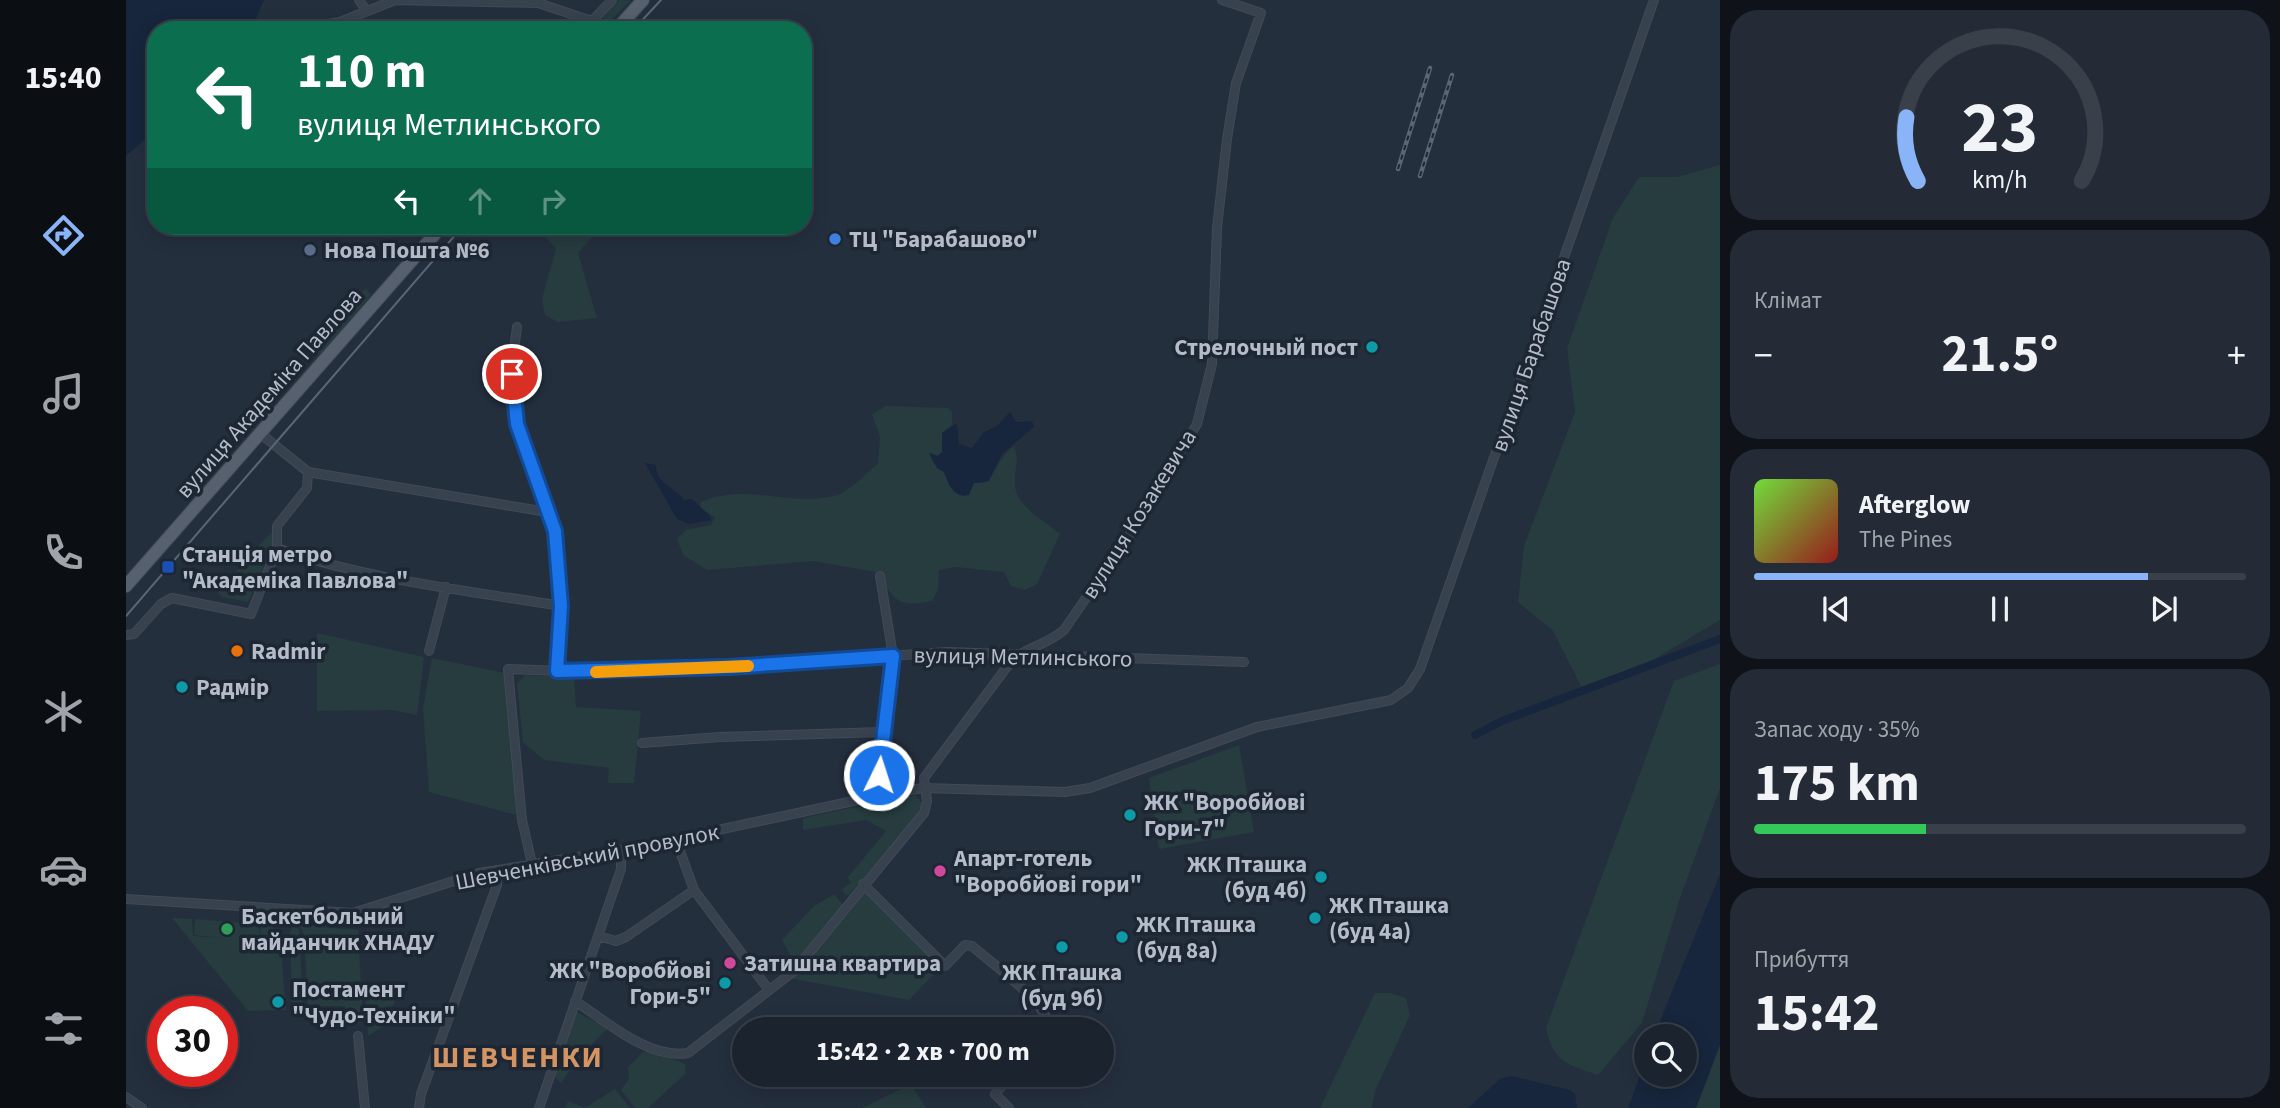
<!DOCTYPE html>
<html lang="uk">
<meta charset="utf-8">
<style>
body{margin:0;font-family:"Source Sans 3",sans-serif;background:#242b36;color:#f1f3f6;height:100vh;display:flex;flex-direction:column;font-size:26px;white-space:nowrap}
*{box-sizing:border-box;margin:0}
p{font-size:23px;color:#a0a4aa}
.icon{flex:none;width:38px;height:38px;fill:none;stroke:currentColor;stroke-width:2;stroke-linecap:round;stroke-linejoin:round}
.map{position:relative;flex:1;overflow:hidden}
.panel{display:flex;flex-direction:column;gap:10px;padding:10px;background:#0f1319;width:560px}
.panel>*{flex:none}
.guide{position:absolute;left:21px;top:21px;width:665px;height:214px;border-radius:28px;box-shadow:0 4px 18px #0003,0 0 0 2px #39404a;background:#0b6e4f;color:#fff;overflow:hidden}
.fabs{position:absolute;left:1508px;top:1024px;display:grid;gap:14px}
.fabs a{display:grid;place-items:center;width:63px;height:63px;border-radius:50%;background:#1b232e;box-shadow:0 4px 18px #0003,0 0 0 2px #39404a;font-size:35px}
.speed{position:absolute;left:21px;top:996px;display:flex;gap:14px;font-size:35px;font-weight:700;text-align:center}
.speed>*{display:grid;place-content:center;width:91px;height:91px;border-radius:50%;background:#1b232e;box-shadow:0 4px 18px #0003,0 0 0 2px #39404a;line-height:1}
.speed .limit{border:10px solid #d22;background:#fff;color:#111}
.pin{position:absolute;display:grid;place-items:center;width:60px;height:60px;color:#fff;margin:-30px;border:4px solid #fff;border-radius:50%;box-shadow:0 2px 7px #0007}
.me{position:absolute;width:77px;margin:-38px;rotate:4deg;stroke-linejoin:round;filter:drop-shadow(0 0 5px #0008)}
.turn{display:flex;align-items:center;gap:24px;height:147px;padding:0 35px;font-size:32px}
.turn .icon{width:91px;height:91px;stroke-width:2.5}
.turn b{display:block;font-size:49px;line-height:60px}
.lanes{display:flex;align-items:center;height:66px;padding:0 35px;background:#0003;justify-content:center;gap:35px;direction:ltr}
.lanes .off{opacity:.35}
.big{font-size:52px;font-weight:700;line-height:1.1}
.panel .tile{flex:1;display:flex;flex-direction:column;justify-content:center;gap:10px;min-width:0;padding:0 24px;border-radius:28px;background:#242b36}
.panel .dial{align-items:center;gap:0}
.dial svg{height:182px;overflow:visible;fill:none;stroke:#39404a;stroke-width:7;stroke-linecap:round;text-anchor:middle}
.dial text{fill:#f1f3f6;stroke:none}
.song{display:flex;align-items:center;gap:21px}
.cover{width:84px;height:84px;border-radius:10px;background:linear-gradient(135deg,hsl(100 70% 55%),hsl(0 70% 35%))}
.played{height:7px;border-radius:4px;background:linear-gradient(90deg,#8ab4f8 80%,#39404a 80%)}
.keys{display:flex;justify-content:space-around;direction:ltr}
.heat{display:flex;justify-content:space-between;align-items:center;font-size:38px;direction:ltr}
.charge{height:10px;border-radius:5px;background:linear-gradient(90deg,#34c759 35%,#39404a 0)}
.trip{position:absolute;left:606px;top:1017px;width:382px;height:70px;border-radius:35px;background:#1b232e;box-shadow:0 4px 18px #0003,0 0 0 2px #39404a;font-weight:700;line-height:70px;text-align:center}
main{display:flex;flex:1;min-height:0}
.tabs{display:flex;flex-direction:column;width:126px;justify-content:space-around;align-items:center;background:#0b0e12;color:#a0a4aa}
.tabs .icon{width:49px;height:49px}
.tabs .on{color:#8ab4f8}
.tabs b{font-size:32px;color:#f1f3f6}
.map>svg:first-child{display:block}
.green{fill:#263c3f}
.water{fill:#17263c}
.lines{fill:none;stroke-linecap:round;stroke-linejoin:round}
.canal{stroke:#17263c;stroke-width:8}
.minor-casing{stroke:#414a57;stroke-width:10}
.primary-casing{stroke:#414a57;stroke-width:14}
.minor{stroke:#38414e;stroke-width:8}
.primary{stroke:#56606e;stroke-width:12}
.tram{stroke:#5a6575;stroke-width:2}
.rail-casing{stroke:#5a6575;stroke-width:4.5}
.rail{stroke:#1d2633;stroke-width:2;stroke-dasharray:5;stroke-linecap:butt}
.route-casing{stroke:#114b97;stroke-width:18}
.route{stroke:#1a73e8;stroke-width:12}
.slow{stroke:#f59e0b;stroke-width:12}
.shop-dot{fill:#3f7fe0;stroke:#1d2633;stroke-width:2.5}
.service-dot{fill:#5c6f8a;stroke:#1d2633;stroke-width:2.5}
.culture-dot{fill:#0f9aa8;stroke:#1d2633;stroke-width:2.5}
.transit-dot{fill:#1a4fb4;stroke:#1d2633;stroke-width:2.5}
.food-dot{fill:#e8710a;stroke:#1d2633;stroke-width:2.5}
.hotel-dot{fill:#d1479c;stroke:#1d2633;stroke-width:2.5}
.leisure-dot{fill:#2e9e5b;stroke:#1d2633;stroke-width:2.5}
.labels{text-anchor:middle;dominant-baseline:central;stroke-width:7;stroke-linejoin:round;paint-order:stroke}
.poi-label{font-size:23px;font-weight:bold;fill:#b4bcc9;stroke:#1d2633;text-anchor:start}
.street-label{font-size:23px;fill:#b4bcc9;stroke:#1d2633}
.district-label{font-size:30px;font-weight:bold;letter-spacing:2px;fill:#d59563;stroke:#1d2633}
</style>
<main>
<nav class="tabs">
<b>15:40</b>
<svg class="icon on" aria-label="directions" viewBox="0 0 24 24"><path d="M12 3l9 9-9 9-9-9zM9 14v-3h6M13 9l2 2-2 2"/></svg>
<svg class="icon" aria-label="music" viewBox="0 0 24 24"><path d="M9 18V5l10-2v13"/><circle cx="6" cy="18" r="3"/><circle cx="16" cy="16" r="3"/></svg>
<svg class="icon" aria-label="phone" viewBox="0 0 24 24"><path d="M5 4h4l2 5-3 2q2 4 5 5l2-3 5 2v4C11 20 4 13 5 4z"/></svg>
<svg class="icon" aria-label="climate" viewBox="0 0 24 24"><path d="M12 3v18M4 7l16 10M4 17L20 7"/></svg>
<svg class="icon" aria-label="car" viewBox="0 0 24 24"><path d="M5 17H2v-5l4-1 3-4h7l3 4 3 1v5h-3M9 17h6M6 11h13"/><circle cx="7" cy="17" r="2"/><circle cx="17" cy="17" r="2"/></svg>
<svg class="icon" aria-label="filters" viewBox="0 0 24 24"><path d="M4 7h16M4 17h16"/><circle cx="9" cy="7" r="2"/><circle cx="15" cy="17" r="2"/></svg>
</nav>
<div class="map">
<svg width="1594" height="1108" viewBox="0 0 1594 1108">
<rect width="100%" height="100%" fill="#242f3e"/>
<path class="green" d="M493,0L504,1L479,27L477,17Z
M1594,165V620L1507,672L1456,688L1427,631L1392,602L1398,546L1449,412L1441,348L1487,218L1513,177H1551Z
M423,226H476L452,253L471,318L432,322L419,315L416,299L430,249L418,236Z
M240,288L245,295L195,353L188,355L186,351Z
M760,406L822,408L826,412V425L816,433V452L812,456L804,453C805,461 811,468 818,472L823,486L831,493L848,483H858C870,471 874,457 888,446C894,461 888,469 889,485C890,507 919,521 934,534L911,584L899,590L885,586L878,572L829,567L813,570L812,590L806,601C774,607 766,602 755,573L687,561L581,570L557,555L551,539L560,530L585,525L589,517L574,508L575,502C619,482 663,507 708,496C722,493 740,473 752,464L754,437L746,414Z
M146,531V548L122,602L96,597L92,592Z
M191,633L298,657L291,715L266,710L191,711Z
M306,658L379,673L394,816L303,792L297,708Z
M1594,664V788L1554,898L1516,1023L1472,1075C1440,1064 1428,1063 1420,1028L1548,681Z
M399,675L448,677L450,707L515,711L508,783H482L483,768L418,760L397,742L391,684Z
M1113,745L1128,832L1033,849L1023,778Z
M789,795L797,804L791,817L723,895L719,894L716,889L725,883L722,877L760,831L740,820L677,830V818Z
M737,888L813,963L812,970L783,1000L662,978Z
M708,894L717,905L669,963L656,940L687,907Z
M46,918L66,919L67,936L97,938L68,935L69,919L133,924V938L136,923L144,922L154,938L160,1010L122,1011Z
M173,925L232,930L237,1022L223,1024L219,1006H182L178,934Z
M167,927L173,929L177,1003L166,1004L164,932Z
M269,985L268,1005L255,1008L256,1027L242,1036L239,987Z
M1249,993H1264L1280,998L1284,1015L1249,1091L1246,1108H1194Z
M450,1012L482,1028L454,1056L435,1083L427,1075Z
M1594,1045V1108H1570L1591,1051Z
M526,1050L559,1064L560,1073L522,1108H509L495,1090L503,1079L502,1067L517,1052Z
M785,1084L800,1108H736Z
M489,1089L504,1108H439L442,1101L459,1108Z"/>
<path class="water" d="M0,0H138L128,23L121,30H30V139H20L0,156Z
M884,412L890,422L906,421L908,427L876,454L863,481L848,483L843,495C827,499 823,483 818,472L811,468L803,453L812,456L816,452V433L831,423L833,444L846,448L858,432L871,426Z
M519,463L530,465C530,484 549,487 558,500L566,499L585,517V520L563,524L551,519Z
M1594,874V1045L1570,1108H1502L1521,1057V1074H1559V1036H1528Z
M1385,1076L1444,1090L1449,1094L1451,1108H1342L1374,1079Z"/>
<g class="lines">
<path class="canal" d="M1349,735L1376,721L1594,639"/>
<defs>
<path id="minor" d="M233,0L240,10
M466,21L486,0
M166,30L214,22L269,0L412,3L466,21L473,30
M391,327L385,374L391,424L429,531L435,606L431,671
M135,434L182,472L421,512
M151,548C237,579 344,591 435,606
M0,635L8,634L35,604L46,598L125,614L151,548V526L181,488L182,472
M303,651L320,587
M516,743L594,737L756,732
M753,796L756,732L767,656L754,576
M550,840L568,890L643,990
M406,864L396,820L382,669L463,672L603,667L821,652L1118,662
M737,884L819,966L839,945L846,946C865,963 924,1004 923,1029
M0,899L227,913L353,873L508,848L760,794L797,788L939,792L964,788L1131,727L1265,700L1282,688L1294,669L1528,0
M472,936L490,941L500,937L568,890
M449,1001C480,1021 523,1060 562,1053L668,971L798,813L801,801L798,778L886,660C902,647 922,644 938,630L1006,531L1071,424L1086,364L1091,228L1101,139L1110,83L1135,13L1096,0
M232,1036L239,1108
M0,1097L16,1108
M293,1108L295,1094L371,885L370,870
M413,1108L495,869V850
M883,1108L869,1094L886,1074"/>
<path id="primary" d="M490,30L517,0
M0,586L316,226"/>
</defs>
<use href="#minor" class="minor-casing"/>
<use href="#primary" class="primary-casing"/>
<use href="#minor" class="minor"/>
<use href="#primary" class="primary"/>
<path class="tram" d="M507,30L535,0
M0,616L337,226"/>
<defs>
<path id="rail" d="M1272,169L1304,68
M1294,176L1326,75"/>
</defs>
<use href="#rail" class="rail-casing"/>
<use href="#rail" class="rail"/>
</g>
<g class="lines">
<defs>
<path id="route" d="M386,374L391,424L429,531L435,606L431,671L603,667L767,656L753,775"/>
</defs>
<use href="#route" class="route-casing"/>
<use href="#route" class="route"/>
<path class="slow" d="M470,672L622,666"/>
</g>
<circle class="shop-dot" cx="709" cy="239" r="7"/>
<circle class="service-dot" cx="184" cy="250" r="7"/>
<g class="culture-dot">
<circle cx="1246" cy="347" r="7"/>
<circle cx="56" cy="687" r="7"/>
<circle cx="1004" cy="815" r="7"/>
<circle cx="1195" cy="877" r="7"/>
<circle cx="1189" cy="918" r="7"/>
<circle cx="996" cy="937" r="7"/>
<circle cx="936" cy="947" r="7"/>
<circle cx="599" cy="983" r="7"/>
<circle cx="152" cy="1002" r="7"/>
</g>
<rect class="transit-dot" x="35" y="560" width="14" height="14" rx="3.5"/>
<circle class="food-dot" cx="111" cy="651" r="7"/>
<g class="hotel-dot">
<circle cx="814" cy="871" r="7"/>
<circle cx="604" cy="963" r="7"/>
</g>
<circle class="leisure-dot" cx="101" cy="929" r="7"/>
<g class="labels">
<g class="poi-label">
<text x="723" y="239">ТЦ "Барабашово"</text>
<text x="198" y="250">Нова Пошта №6</text>
<text x="1232" y="347" text-anchor="end">Стрелочный пост</text>
<text x="56" y="554">Станція метро<tspan x="56" dy="26">"Академіка Павлова"</tspan></text>
<text x="125" y="651">Radmir</text>
<text x="70" y="687">Радмір</text>
<text x="1018" y="802">ЖК "Воробйові<tspan x="1018" dy="26">Гори-7"</tspan></text>
<text x="828" y="858">Апарт-готель<tspan x="828" dy="26">"Воробйові гори"</tspan></text>
<text x="1181" y="864" text-anchor="end">ЖК Пташка<tspan x="1181" dy="26">(буд 4б)</tspan></text>
<text x="1203" y="905">ЖК Пташка<tspan x="1203" dy="26">(буд 4а)</tspan></text>
<text x="115" y="916">Баскетбольний<tspan x="115" dy="26">майданчик ХНАДУ</tspan></text>
<text x="1010" y="924">ЖК Пташка<tspan x="1010" dy="26">(буд 8а)</tspan></text>
<text x="618" y="963">Затишна квартира</text>
<text x="585" y="970" text-anchor="end">ЖК "Воробйові<tspan x="585" dy="26">Гори-5"</tspan></text>
<text x="936" y="972" text-anchor="middle">ЖК Пташка<tspan x="936" dy="26">(буд 9б)</tspan></text>
<text x="166" y="989">Постамент<tspan x="166" dy="26">"Чудо-Техніки"</tspan></text>
</g>
<g class="street-label">
<text transform="translate(1405 355) rotate(-71)">вулиця Барабашова</text>
<text transform="translate(143 393) rotate(-49)">вулиця Академіка Павлова</text>
<text transform="translate(1013 514) rotate(-58)">вулиця Козакевича</text>
<text transform="translate(897 657) rotate(1)">вулиця Метлинського</text>
<text transform="translate(461 857) rotate(-11)">Шевченківський провулок</text>
</g>
<g class="district-label">
<text x="392" y="1057">ШЕВЧЕНКИ</text>
</g>
</g>
</svg>
<div class="fabs">
<a><svg class="icon" aria-label="search" viewBox="0 0 24 24"><circle cx="10" cy="10" r="6"/><path d="M15 15l6 6"/></svg></a>
</div>
<div class="speed"><div class="limit">30</div></div>
<div class="pin" style="left:386px;top:374px;background:#d93025"><svg class="icon" aria-label="arrive" viewBox="0 0 24 24"><path d="M6 21V4h12l-3 4 3 4H6"/></svg></div>
<svg class="me" style="left:753px;top:775px" viewBox="-20 -20 40 40"><circle r="17" fill="#1a73e8" stroke="#fff" stroke-width="3"/><path d="M0-11L8 9 0 5-8 9z" fill="#fff"/></svg>
<div class="trip">15:42 · 2 хв · 700 m</div>
<div class="guide">
<div class="turn"><svg class="icon" aria-label="left" viewBox="0 0 24 24"><path d="M17 20v-9H6M10 6l-5 5 5 5"/></svg><div><b>110 m</b>вулиця Метлинського</div></div>
<div class="lanes"><svg class="icon" aria-label="left" viewBox="0 0 24 24"><path d="M17 20v-9H6M10 6l-5 5 5 5"/></svg><svg class="icon off" aria-label="ahead" viewBox="0 0 24 24"><path d="M12 20V5M6 11l6-6 6 6"/></svg><svg class="icon off" aria-label="right" viewBox="0 0 24 24"><path d="M7 20v-9h11M14 6l5 5-5 5"/></svg></div>
</div>
</div>
<section class="panel">
<div class="tile dial"><svg viewBox="0 0 100 80">
<path d="M14 69A42 42 0 1 1 86 69"/>
<path d="M14 69A42 42 0 0 1 9 41" stroke="#8ab4f8"/>
<text x="50" y="56" font-size="32" font-weight="700">23</text>
<text x="50" y="72" font-size="11">km/h</text>
</svg></div>
<div class="tile"><p>Клімат</p>
<div class="heat"><a>−</a><b class="big">21.5°</b><a>+</a></div>
</div>
<div class="tile">
<div class="song"><i class="cover"></i><div><b>Afterglow</b><p>The Pines</p></div></div>
<div class="played"></div>
<div class="keys"><svg class="icon" aria-label="previous" viewBox="0 0 24 24"><path d="M18 5L8 12l10 7zM5 5v14"/></svg><svg class="icon" aria-label="pause" viewBox="0 0 24 24"><path d="M8 5v14M16 5v14"/></svg><svg class="icon" aria-label="next" viewBox="0 0 24 24"><path d="M6 5l10 7-10 7zM19 5v14"/></svg></div>
</div>
<div class="tile"><p>Запас ходу · 35%</p><b class="big">175 km</b><div class="charge"></div></div>
<div class="tile"><p>Прибуття</p><b class="big">15:42</b></div>
</section>
</main>
